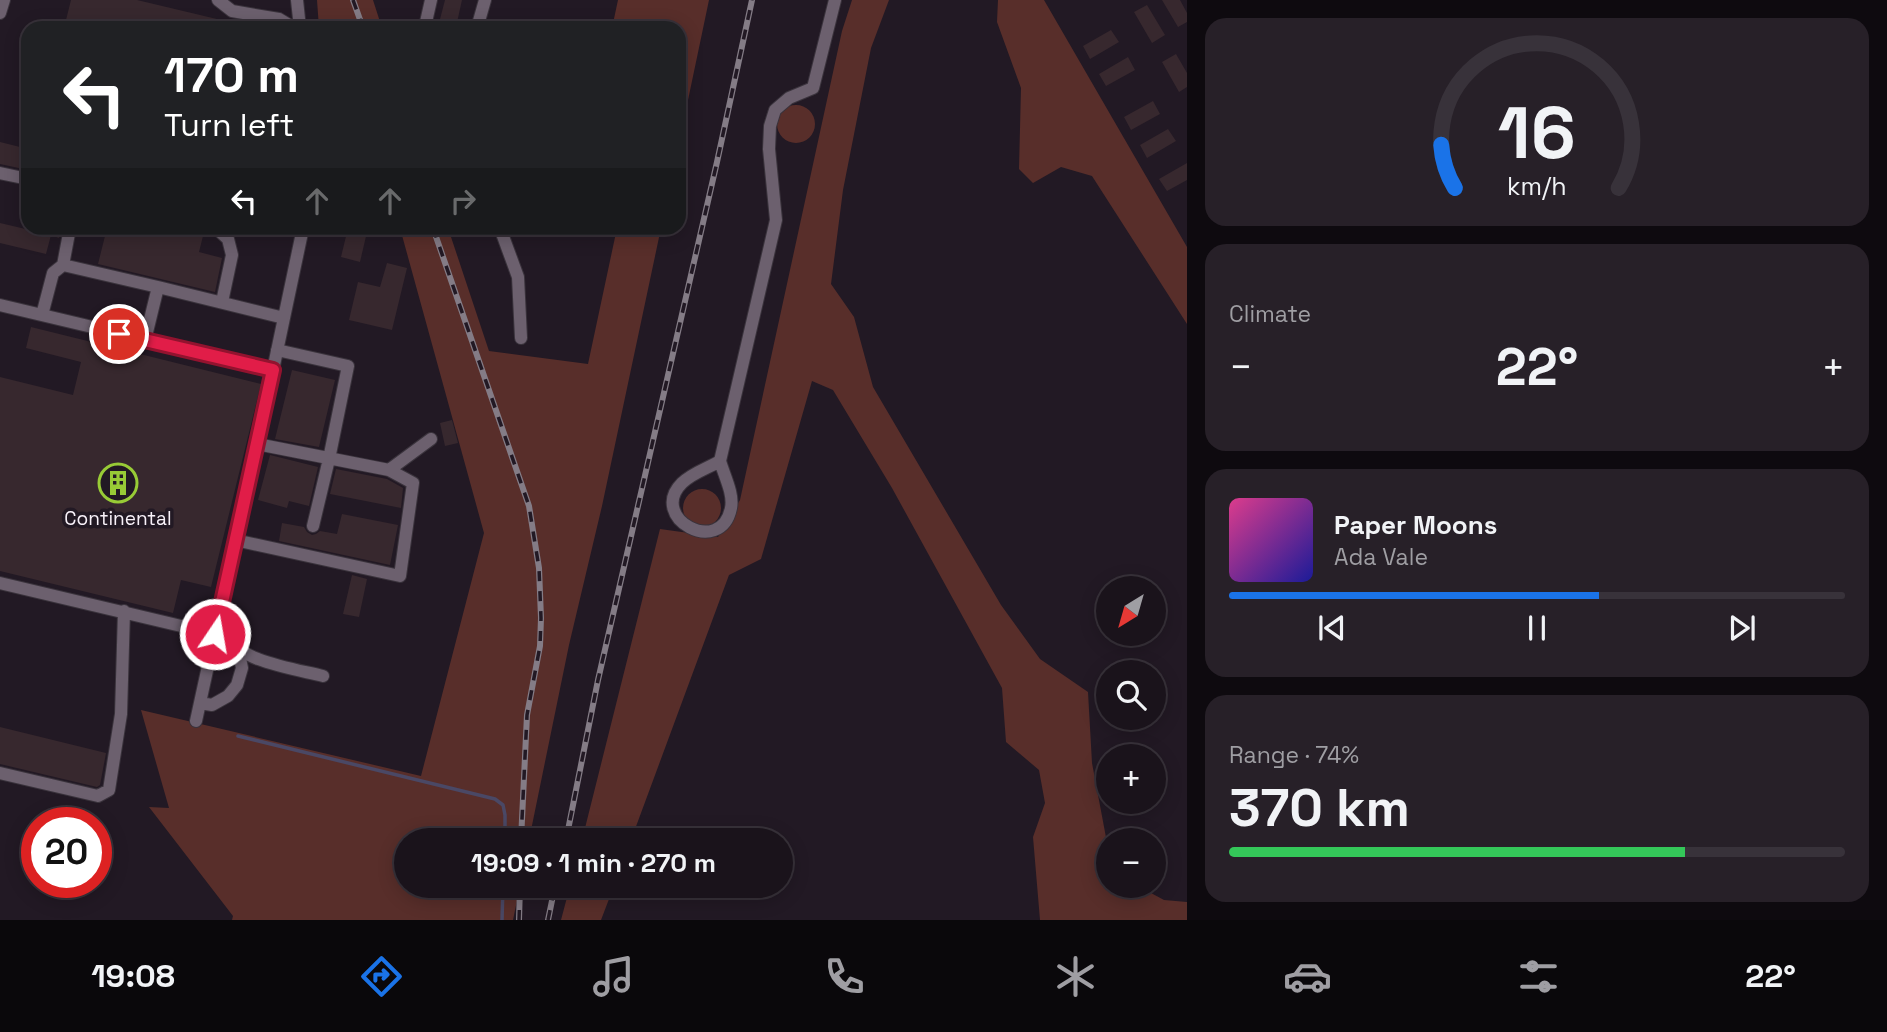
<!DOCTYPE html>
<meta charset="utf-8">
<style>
body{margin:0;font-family:"Space Grotesk",sans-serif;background:#272028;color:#f1f3f6;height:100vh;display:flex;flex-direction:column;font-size:26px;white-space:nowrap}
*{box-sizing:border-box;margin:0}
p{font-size:23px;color:#9f9ea3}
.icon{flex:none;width:38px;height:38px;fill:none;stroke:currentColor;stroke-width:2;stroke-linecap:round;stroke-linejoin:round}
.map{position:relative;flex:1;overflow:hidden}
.side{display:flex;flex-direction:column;gap:18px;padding:18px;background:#0e0a0f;width:700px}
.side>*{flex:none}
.banner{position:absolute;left:21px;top:21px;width:665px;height:214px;border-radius:21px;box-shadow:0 4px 18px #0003,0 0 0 2px #38323a;background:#202124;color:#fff;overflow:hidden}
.needle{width:46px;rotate:217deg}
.controls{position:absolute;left:1096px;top:576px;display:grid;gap:14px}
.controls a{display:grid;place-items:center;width:70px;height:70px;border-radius:50%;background:#1a131b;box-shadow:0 4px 18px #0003,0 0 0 2px #38323a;font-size:35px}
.speed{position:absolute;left:21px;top:807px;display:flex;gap:14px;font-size:35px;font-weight:700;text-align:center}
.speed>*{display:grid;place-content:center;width:91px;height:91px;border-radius:50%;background:#1a131b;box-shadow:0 4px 18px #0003,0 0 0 2px #38323a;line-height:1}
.speed .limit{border:10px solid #d22;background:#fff;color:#111}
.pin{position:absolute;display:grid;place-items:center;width:60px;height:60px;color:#fff;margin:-30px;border:4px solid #fff;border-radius:50%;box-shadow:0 2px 7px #0007}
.me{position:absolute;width:77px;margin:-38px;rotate:12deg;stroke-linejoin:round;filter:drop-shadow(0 0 5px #0008)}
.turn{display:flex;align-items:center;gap:24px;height:147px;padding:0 28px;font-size:32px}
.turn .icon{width:91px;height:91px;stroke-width:2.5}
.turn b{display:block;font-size:49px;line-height:60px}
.lanes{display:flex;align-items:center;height:66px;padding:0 28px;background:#0003;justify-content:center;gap:35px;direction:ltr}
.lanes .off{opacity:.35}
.big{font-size:52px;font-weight:600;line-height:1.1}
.side .tile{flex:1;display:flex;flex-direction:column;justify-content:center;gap:10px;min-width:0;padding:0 24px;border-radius:21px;background:#272028}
.side .dial{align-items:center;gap:0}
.dial svg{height:182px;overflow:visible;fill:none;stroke:#38323a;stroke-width:7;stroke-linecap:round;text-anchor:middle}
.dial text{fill:#f1f3f6;stroke:none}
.song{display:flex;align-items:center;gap:21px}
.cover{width:84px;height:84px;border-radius:10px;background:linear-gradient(135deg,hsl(330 70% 55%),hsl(240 70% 35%))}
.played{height:7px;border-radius:4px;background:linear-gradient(90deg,#1a73e8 60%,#38323a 60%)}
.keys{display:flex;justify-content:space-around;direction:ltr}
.heat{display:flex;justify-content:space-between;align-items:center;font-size:38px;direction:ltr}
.charge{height:10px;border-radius:5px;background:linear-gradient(90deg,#34c759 74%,#38323a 0)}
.trip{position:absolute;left:394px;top:828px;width:399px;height:70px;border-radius:35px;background:#1a131b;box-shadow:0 4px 18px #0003,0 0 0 2px #38323a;font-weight:600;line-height:70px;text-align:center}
.tab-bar{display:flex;height:112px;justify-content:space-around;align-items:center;background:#0a080b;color:#9f9ea3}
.tab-bar .icon{width:49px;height:49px}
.tab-bar .active{color:#1a73e8}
.tab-bar b{font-size:32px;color:#f1f3f6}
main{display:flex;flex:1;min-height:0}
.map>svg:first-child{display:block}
.green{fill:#582e2a}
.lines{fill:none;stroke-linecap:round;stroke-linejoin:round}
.stream{stroke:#4a4865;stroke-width:3.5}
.building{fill:#37282e}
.minor-casing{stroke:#3a333c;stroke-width:14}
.minor{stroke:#6c606e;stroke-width:12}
.rail-casing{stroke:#847c86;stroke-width:6}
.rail{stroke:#221924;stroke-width:3.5;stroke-dasharray:10;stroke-linecap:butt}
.route-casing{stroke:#92132f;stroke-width:18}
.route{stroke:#e11d48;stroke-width:12}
.labels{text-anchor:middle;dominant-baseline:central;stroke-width:7;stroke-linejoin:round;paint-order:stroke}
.poi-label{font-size:19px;fill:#f8f1f9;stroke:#221924}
</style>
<main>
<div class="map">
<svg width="1187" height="920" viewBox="0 0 1187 920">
<rect width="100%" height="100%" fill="#221924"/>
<path class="green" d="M317,0H373L382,28H319Z
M618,0H709L679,143V28H612Z
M852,0H889L871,48L843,190L831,284L854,317L873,387L1001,605L1040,659L1088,692L1092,763L1108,848V886H1138L1164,900L1187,902V920H1040L1033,837L1045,803L1039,770L1006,742L1002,688L892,488L833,390L812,381L761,559L729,575L631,840H582L660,529L718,537L740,500L842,31Z
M998,0H1044L1187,247V324L1092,176L1061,167L1033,183L1019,169L1021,88L997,22Z
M777 124a19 19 0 1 1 38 0a19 19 0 1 1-38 0Z
M400,228H448L489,351L588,364L617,228H661L602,506L569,645L529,840H406V886H520L513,920H232L233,916L149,807L169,808L141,710L421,776L484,533Z
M683 508a19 19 0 1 1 38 0a19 19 0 1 1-38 0Z
M570,886H614L601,920H561Z"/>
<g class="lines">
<path class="stream" d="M238,736L495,799L503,805L505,815V840
M502,920L503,886"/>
</g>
<path class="building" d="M71,0H137L242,25V28H64Z
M445,0H462L456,27L439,23Z
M1162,0H1180L1187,13V22L1178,27Z
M1147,5L1165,35L1152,43L1134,12Z
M1111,30L1119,42L1090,59L1083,46Z
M1176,54L1187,73V87L1179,92L1162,62Z
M1128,57L1135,70L1106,86L1099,74Z
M1153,101L1160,114L1131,130L1124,117Z
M1168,129L1176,141L1147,158L1140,145Z
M0,142L28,149V170L0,164Z
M1187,163V180L1167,191L1159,179Z
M0,223L34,231L31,230L32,228H61L59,238L51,235L46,254L0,243Z
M107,228H205L199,252L222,258L215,292L98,264Z
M348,228L367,232L360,262L341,257Z
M387,263L407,268L392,330L349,320L358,282L380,287Z
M31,327L261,384L211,587L181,580L173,613L0,571V377L73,395L81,362L26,348Z
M292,370L335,380L319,447L275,439Z
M452,420L458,443L445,446L440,423Z
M270,455L318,467L309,506L289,501L287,508L258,500Z
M336,469L387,479L403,488L401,508L330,494Z
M342,514L398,525L390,565L279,541L282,523L304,527L307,532L312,535L316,534L320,531L337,534Z
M352,575L367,579L359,617L343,614Z
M0,727L106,753L100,785L97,787L0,764Z"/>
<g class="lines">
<defs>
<path id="minor" d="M218,0L232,11L279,19L294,28
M297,0L300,28
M0,13L4,0
M426,28V22L431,0
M477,28L485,0
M0,173L28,179
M216,228L228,239L232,255L222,302
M500,228L518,277L521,338
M63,265L70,228
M0,305L273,370L215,634L0,583
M42,315L53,273L63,265L158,287
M145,340L158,287L284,318
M277,350L348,366L329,459L313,526
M273,370L303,228
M720,461C708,468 692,473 682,483C647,518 721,558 731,508C734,494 724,475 720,461L776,220L769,149L770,126L775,110L789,98L813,88L835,0
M389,470L431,439
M235,540L400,576L413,483L389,470L257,444
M200,703L212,705L228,696L237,685L242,668L238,649
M196,721L215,634C230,641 242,654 258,659C279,667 302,671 323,676
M0,773L98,796L109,790L121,714L124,611"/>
</defs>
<use href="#minor" class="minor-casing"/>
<use href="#minor" class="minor"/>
<defs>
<path id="rail" d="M353,0L363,28
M433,228L529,506L539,568L541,618L540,646L527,715L521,840
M566,840L598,680L717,162L752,0
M519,920L520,886
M548,920L555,886"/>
</defs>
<use href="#rail" class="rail-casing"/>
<use href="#rail" class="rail"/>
</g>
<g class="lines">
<defs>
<path id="route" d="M119,334L273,370L215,634"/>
</defs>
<use href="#route" class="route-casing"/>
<use href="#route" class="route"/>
</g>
<defs>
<symbol id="building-ring" viewBox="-11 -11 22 22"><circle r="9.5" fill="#221924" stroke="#98cb36" stroke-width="1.5"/><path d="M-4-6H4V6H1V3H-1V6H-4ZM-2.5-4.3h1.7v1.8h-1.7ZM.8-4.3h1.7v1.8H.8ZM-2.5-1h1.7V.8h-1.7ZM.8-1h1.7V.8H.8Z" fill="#98cb36"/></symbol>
</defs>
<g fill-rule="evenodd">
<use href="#building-ring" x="96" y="461" width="44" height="44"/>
</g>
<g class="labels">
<g class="poi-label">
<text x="118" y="518">Continental</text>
</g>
</g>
</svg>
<div class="controls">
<a><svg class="needle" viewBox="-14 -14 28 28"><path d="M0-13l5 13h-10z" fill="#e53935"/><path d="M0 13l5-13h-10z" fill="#9f9ea3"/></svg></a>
<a><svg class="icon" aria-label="search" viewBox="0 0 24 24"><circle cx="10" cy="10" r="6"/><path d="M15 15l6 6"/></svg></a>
<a>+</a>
<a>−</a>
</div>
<div class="speed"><div class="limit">20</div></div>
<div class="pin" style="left:119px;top:334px;background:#d93025"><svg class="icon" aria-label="arrive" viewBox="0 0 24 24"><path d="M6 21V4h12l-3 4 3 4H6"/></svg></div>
<svg class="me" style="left:215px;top:634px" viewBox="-20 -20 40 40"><circle r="17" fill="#e11d48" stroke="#fff" stroke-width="3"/><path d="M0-11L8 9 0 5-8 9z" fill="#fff"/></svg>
<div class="trip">19:09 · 1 min · 270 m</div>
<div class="banner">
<div class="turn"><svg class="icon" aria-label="left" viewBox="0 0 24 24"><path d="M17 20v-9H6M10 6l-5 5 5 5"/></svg><div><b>170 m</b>Turn left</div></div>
<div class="lanes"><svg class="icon" aria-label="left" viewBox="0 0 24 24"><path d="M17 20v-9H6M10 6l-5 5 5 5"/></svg><svg class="icon off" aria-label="ahead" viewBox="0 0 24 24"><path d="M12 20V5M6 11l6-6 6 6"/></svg><svg class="icon off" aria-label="ahead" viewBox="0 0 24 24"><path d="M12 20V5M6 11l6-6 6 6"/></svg><svg class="icon off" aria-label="right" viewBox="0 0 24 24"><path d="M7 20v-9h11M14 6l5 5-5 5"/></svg></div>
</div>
</div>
<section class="side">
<div class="tile dial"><svg viewBox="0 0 100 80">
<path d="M14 69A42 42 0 1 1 86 69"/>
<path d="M14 69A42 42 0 0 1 8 50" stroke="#1a73e8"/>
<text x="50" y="56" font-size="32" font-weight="700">16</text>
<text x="50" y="72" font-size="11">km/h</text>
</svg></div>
<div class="tile"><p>Climate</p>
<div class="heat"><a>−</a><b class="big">22°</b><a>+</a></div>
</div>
<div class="tile">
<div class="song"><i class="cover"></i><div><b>Paper Moons</b><p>Ada Vale</p></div></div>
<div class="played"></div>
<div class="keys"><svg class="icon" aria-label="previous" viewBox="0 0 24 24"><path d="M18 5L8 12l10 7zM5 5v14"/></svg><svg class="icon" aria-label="pause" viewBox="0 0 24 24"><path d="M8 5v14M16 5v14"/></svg><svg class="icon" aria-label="next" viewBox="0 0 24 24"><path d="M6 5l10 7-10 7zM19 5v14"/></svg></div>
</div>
<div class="tile"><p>Range · 74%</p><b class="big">370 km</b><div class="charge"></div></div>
</section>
</main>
<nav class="tab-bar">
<b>19:08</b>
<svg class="icon active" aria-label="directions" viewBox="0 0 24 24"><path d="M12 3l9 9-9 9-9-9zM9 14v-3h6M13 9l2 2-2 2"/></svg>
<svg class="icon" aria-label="music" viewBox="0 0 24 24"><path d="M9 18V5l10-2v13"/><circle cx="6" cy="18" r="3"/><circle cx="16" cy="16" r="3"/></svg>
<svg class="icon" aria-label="phone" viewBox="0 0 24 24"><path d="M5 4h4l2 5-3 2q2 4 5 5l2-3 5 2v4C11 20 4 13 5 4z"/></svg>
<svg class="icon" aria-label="climate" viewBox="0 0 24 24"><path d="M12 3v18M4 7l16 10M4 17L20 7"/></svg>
<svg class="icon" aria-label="car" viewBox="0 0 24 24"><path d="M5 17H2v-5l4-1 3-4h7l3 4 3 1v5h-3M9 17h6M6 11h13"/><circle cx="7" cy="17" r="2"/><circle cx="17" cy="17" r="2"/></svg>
<svg class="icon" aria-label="filters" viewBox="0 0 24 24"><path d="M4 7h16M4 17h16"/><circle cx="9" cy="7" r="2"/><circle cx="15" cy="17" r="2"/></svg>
<b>22°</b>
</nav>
